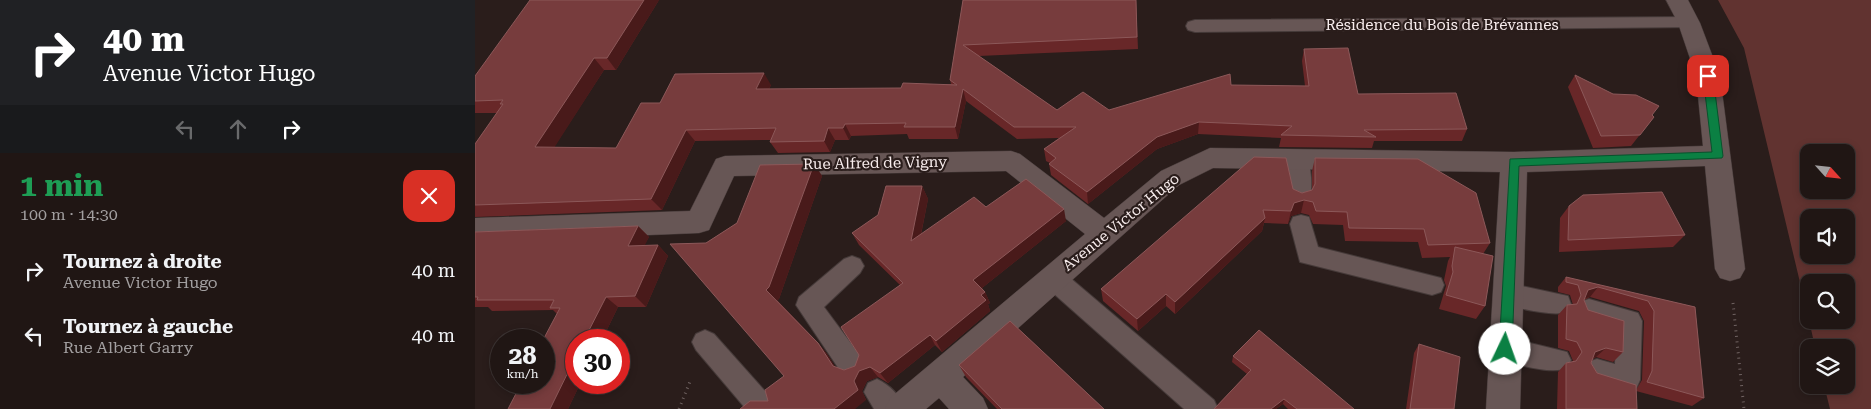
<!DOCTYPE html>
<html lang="fr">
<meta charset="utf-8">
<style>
body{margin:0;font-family:"Roboto Serif",serif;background:#281f1d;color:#f1f3f6;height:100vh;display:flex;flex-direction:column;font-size:19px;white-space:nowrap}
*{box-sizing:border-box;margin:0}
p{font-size:16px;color:#a29fa0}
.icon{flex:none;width:28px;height:28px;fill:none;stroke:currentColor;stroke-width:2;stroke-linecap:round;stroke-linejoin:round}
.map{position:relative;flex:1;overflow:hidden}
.drawer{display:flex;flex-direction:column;background:#201614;width:475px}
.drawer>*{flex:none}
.guide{background:#202124;color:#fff;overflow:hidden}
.needle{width:32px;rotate:117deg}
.buttons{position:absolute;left:1325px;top:144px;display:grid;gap:10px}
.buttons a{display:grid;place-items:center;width:55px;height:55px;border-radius:10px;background:#201614;box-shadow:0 2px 8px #0003,0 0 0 1px #3d3534;font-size:25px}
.speed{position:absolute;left:15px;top:329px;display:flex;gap:10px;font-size:25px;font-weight:700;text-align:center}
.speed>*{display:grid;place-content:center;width:65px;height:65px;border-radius:50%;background:#201614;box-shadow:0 2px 8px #0003,0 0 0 1px #3d3534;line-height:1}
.speed small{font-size:12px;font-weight:400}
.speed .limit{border:8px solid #d22;background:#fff;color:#111}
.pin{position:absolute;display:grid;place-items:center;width:42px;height:42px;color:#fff;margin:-21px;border-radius:10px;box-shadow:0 2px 8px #0006}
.me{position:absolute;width:55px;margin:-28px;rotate:3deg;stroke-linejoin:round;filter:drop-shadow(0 0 4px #0008)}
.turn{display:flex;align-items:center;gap:18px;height:105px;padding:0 20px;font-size:22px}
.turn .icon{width:65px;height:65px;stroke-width:2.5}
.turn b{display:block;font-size:35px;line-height:42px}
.lanes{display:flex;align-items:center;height:48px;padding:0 20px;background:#0003;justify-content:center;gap:25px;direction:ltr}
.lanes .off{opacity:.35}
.round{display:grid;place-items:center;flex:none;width:52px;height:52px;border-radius:15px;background:#281f1d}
.summary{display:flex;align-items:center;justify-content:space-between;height:85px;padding:0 20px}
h1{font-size:30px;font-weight:700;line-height:38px;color:#1e9e55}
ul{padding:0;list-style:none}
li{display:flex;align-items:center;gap:15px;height:65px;padding:0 20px}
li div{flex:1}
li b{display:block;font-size:19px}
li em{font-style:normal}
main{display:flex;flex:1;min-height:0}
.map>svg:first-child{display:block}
.green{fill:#613330;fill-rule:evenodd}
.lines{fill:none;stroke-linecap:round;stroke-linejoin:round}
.service-casing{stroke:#453a39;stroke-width:2}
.minor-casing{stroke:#453a39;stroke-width:1}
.path{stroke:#706362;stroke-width:3;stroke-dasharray:1 4.5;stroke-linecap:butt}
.service{fill:#675655;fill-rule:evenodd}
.minor{fill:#675655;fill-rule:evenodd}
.wall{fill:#682728;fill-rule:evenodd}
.shaded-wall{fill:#491a1a}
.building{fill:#773c3d;stroke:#8c5859}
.route{fill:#0b8043;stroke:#07532c}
.labels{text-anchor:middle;stroke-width:4.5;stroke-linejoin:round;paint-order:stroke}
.street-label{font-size:15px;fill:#f8eded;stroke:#2a1d1b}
</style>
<main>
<section class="drawer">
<div class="guide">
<div class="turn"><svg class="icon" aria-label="right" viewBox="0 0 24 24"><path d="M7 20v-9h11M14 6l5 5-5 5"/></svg><div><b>40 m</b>Avenue Victor Hugo</div></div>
<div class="lanes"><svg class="icon off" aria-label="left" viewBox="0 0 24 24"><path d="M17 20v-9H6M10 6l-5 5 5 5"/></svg><svg class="icon off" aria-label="ahead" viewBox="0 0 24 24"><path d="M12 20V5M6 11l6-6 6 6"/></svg><svg class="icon" aria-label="right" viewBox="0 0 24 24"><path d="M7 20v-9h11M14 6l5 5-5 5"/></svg></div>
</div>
<div class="summary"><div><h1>1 min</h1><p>100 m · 14:30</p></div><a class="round" style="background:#d93025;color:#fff"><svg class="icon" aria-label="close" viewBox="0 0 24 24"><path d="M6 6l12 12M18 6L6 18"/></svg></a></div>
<ul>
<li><svg class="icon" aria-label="right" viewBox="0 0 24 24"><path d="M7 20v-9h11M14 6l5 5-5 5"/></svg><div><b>Tournez à droite</b><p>Avenue Victor Hugo</p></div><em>40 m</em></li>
<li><svg class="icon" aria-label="left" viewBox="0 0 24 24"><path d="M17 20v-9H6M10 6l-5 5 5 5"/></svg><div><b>Tournez à gauche</b><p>Rue Albert Garry</p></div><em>40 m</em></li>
</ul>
</section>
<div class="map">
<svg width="1396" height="409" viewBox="0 0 1396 409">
<rect width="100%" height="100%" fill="#2a1d1b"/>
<path class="green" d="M1243 0H1396V409H1355L1349 385H1371V348L1340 347 1334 320H1371V282H1334V320L1269 48ZM1334 152H1371V190H1334ZM1334 218H1371V255H1334Z"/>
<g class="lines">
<defs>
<g id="service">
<path d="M1214 17 1221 19 1223 23 1221 27 720 32 713 30 711 26 713 22 720 20Z"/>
<path d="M822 151 830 153C836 164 839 190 833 201L825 204 817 201C811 190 808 164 814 153Z"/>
<path d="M826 215 834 217 843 247 966 278 969 285 966 292 957 295 825 262 815 224 818 217Z"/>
<path d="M377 256 385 259 389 266 385 273 349 307 386 357 390 366 386 375 377 378 368 375 321 305 324 297 369 259Z"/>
<path d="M578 268 587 271 739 400 743 409H709L569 285 566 278 569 271Z"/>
<path d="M1033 283 1093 296 1096 304 1093 312C1077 317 1041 308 1024 302L1021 294 1024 286Z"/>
<path d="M1114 299 1163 313 1167 321 1165 380 1161 389 1152 392 1113 380 1109 371 1113 362 1122 359 1140 364 1141 329 1105 318 1102 310 1105 302Z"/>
<path d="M230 330 239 334 298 400 302 409H271L221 350 217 342 221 334Z"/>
<path d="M1030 337 1092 352 1096 360 1092 368C1076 375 1038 364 1021 357L1017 349 1021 341Z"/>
<path d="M402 379C415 385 425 396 431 409H399L389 392 393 383Z"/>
</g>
<path id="minor" d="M1191 0H1213L1225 23 1245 76 1270 269 1265 278 1255 281 1245 278 1240 269 1230 166 1052 172 1045 409H1011L1025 172 738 168 704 185 488 377 508 398 513 409H474L464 398 451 409H410L415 398 610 234 531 171 259 176 234 230 224 233 0 242V218L215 211 241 159 250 156 536 151 545 154 629 218 686 171 735 148 1039 152 1228 146 1221 76 1203 23Z"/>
</defs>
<use href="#service" class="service-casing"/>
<use href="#minor" class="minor-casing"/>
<g class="path">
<path d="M1258 303 1269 409"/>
<path d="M204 409 216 379"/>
</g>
<use href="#service" class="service"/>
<use href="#minor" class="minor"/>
</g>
<g class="wall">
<path d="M184 0 141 70H129L79 147 141 148 185 103 296 85 294 89 426 88 476 84 475 80 488 0H661L663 49 504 56 582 110H634L756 85 830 86 827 61 829 49 883 94 992 129 987 141H899L897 148 804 147 806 138 723 134 682 149 613 204 576 175 574 164 575 163 571 161 569 149 584 138 542 139 491 101 483 139H434L432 134 376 136 374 140H360L355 152 303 153 295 142 296 140 220 141 187 210 0 217V144L22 113H0V76Z"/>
<path d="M1100 75 1177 116 1179 117 1156 146 1118 148 1093 87Z"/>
<path d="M840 158 1015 243 1008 254 1010 306 1001 319 964 309 971 286 969 280 973 261 975 257 947 258 943 242 870 241 868 225 838 224 834 215 826 213 816 216 813 224 789 223 787 231 700 314 691 306 663 331 628 301 626 289 818 189 827 193 837 190V171Z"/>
<path d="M339 164 347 176 304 299 302 300 343 343 352 354 360 367 369 370 380 366 425 285 384 245 377 233 447 186 453 199 446 235 511 207 591 221 507 288 510 292 515 303 513 304 515 311 467 352 460 345 413 383 403 377 392 381 387 391 391 400 293 401 309 376 231 243 262 223Z"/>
<path d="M1094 206 1210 235 1198 247 1084 252 1085 218Z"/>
<path d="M163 226 174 237 169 245H183L193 256 171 307H143L127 340H101V382H106L93 409 82 314 78 310 17 311 13 307H0V232Z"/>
<path d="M1091 277 1220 307 1229 398 1217 406 1161 391 1162 409H1082L1083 372 1091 363 1097 362 1098 361 1094 351 1083 348V315L1092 305H1098L1095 295 1083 292V287ZM1115 297 1164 311 1169 321 1167 380 1161 390 1122 373 1116 363 1118 359 1121 357 1138 362 1148 352 1113 310 1109 300Z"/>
<path d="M944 344 979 409H931L939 353Z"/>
<path d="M758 356 879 409H813L808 404 801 409H739L772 374 757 362Z"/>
<path d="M484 365 629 409H522L491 377Z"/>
</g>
<g class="shaded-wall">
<path d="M169 0H184L141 70 132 58Z"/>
<path d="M119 58 129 70 72 159 60 147Z"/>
<path d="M289 73 296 85 288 101 281 89Z"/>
<path d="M488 89 491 101 483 139 480 127Z"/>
<path d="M724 122 723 134 682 149 613 204 612 192 682 137Z"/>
<path d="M370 124 376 136 374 140 368 128Z"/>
<path d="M353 128 360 140 355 152 349 141Z"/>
<path d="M211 130 220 141 187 210 176 199Z"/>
<path d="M339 164 347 176 304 299 301 301 291 290Z"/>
<path d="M447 186 453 199 442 253 436 241Z"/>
<path d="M829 200 826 213 816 216 813 224 816 211 819 203Z"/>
<path d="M589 209 591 221 502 292 498 280Z"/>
<path d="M790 218 787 231 700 314V302Z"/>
<path d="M163 226 174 237 164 257 153 246Z"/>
<path d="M183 245 193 256 171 307 160 296Z"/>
<path d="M1123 287 1115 297 1104 300 1113 290Z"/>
<path d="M510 292 515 303 513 304 515 311 467 352 461 341 506 295Z"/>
<path d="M691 294V306L663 331 662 319Z"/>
<path d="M131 297 143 307 127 340H109Z"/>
<path d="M455 335 460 345 413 383 405 373Z"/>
<path d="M343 343 352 354 366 376 358 366Z"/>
<path d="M1131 348 1121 357 1111 361 1120 352Z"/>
<path d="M101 356V382H106L93 409H75Z"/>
<path d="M395 367 403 377 392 381 387 391 391 400 380 409H359L379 381 384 371Z"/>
<path d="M809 399 808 404 801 409H796Z"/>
</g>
<g class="building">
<path d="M55 0H169L132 58H119L60 147 141 148 166 103H185L200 74 289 73 281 89 426 88 428 83 482 85 475 80 488 0H661L662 37 488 45 582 110 608 92 634 110 755 74 756 85 834 86 829 49 873 48 883 94 981 93 992 129 889 130 901 137 806 135 817 126 724 122 682 137 612 192 574 164 581 158 569 149 601 127H539L488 89 480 127H429L431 123 370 124 368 128H353L349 141 295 142 301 128 211 130 176 199 0 205V144L28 104H25L28 100 0 101V76Z"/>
<path d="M1100 75 1138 94 1161 95 1184 106 1177 115 1179 117 1165 135 1126 136Z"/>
<path d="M779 157 811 158 818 189 827 193 837 190 840 184V158L943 159 1001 193 1015 243 953 245 949 229 874 228 872 212 841 211 838 202 829 200 819 203 816 211 788 210 790 218 700 302 691 294 662 319 626 289Z"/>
<path d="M339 164 294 287 291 290 343 343 358 366 369 370 380 366 384 355 366 327 428 283 377 233 403 215 411 186H447L436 241 499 197 511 207 551 179 589 209 498 280 510 292 506 295 511 300 461 341 455 335 405 373 395 367 384 371 379 381 383 390 359 409H265L275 401H293L290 390 309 376 195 244 231 243 262 223 285 165Z"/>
<path d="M1187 192 1210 235 1093 240 1094 206 1108 195Z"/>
<path d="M163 226 153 246 183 245 160 296 131 297 109 340H101V356L75 409H33L47 382H69L68 340 85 308H75L79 300H2L3 297H0V232Z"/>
<path d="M980 247 1018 256 1010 306 971 295 978 272 977 266Z"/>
<path d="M1091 277 1220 307 1229 398 1172 382 1177 371 1179 311 1173 301 1123 287 1113 290 1109 300 1113 310 1149 321 1148 352 1131 348 1120 352 1116 363 1122 373 1161 385 1162 409H1091V363L1101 361 1107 352 1102 342 1091 339 1092 305 1102 304 1106 295 1103 285 1091 282Z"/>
<path d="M535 321 629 409H527L484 365Z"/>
<path d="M784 330 879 409H822L809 399 796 409H739L776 370 758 356Z"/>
<path d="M944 344 985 357 979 409H935Z"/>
</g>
<path class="route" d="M1233 72 1238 76 1248 156 1247 158 1044 166 1037 349 1035 353H1026L1024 349 1035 159 1237 152 1228 76Z"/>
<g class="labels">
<g class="street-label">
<text x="967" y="30">Résidence du Bois de Brévannes</text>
<text transform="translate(400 163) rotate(-1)" y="5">Rue Alfred de Vigny</text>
<text transform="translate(646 222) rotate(-39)" y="5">Avenue Victor Hugo</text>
</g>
</g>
</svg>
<div class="buttons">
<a><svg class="needle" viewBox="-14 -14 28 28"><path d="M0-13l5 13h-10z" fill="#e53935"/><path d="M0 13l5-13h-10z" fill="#a29fa0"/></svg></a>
<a><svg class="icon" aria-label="sound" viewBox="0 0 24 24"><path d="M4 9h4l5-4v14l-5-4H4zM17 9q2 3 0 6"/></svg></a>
<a><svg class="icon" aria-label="search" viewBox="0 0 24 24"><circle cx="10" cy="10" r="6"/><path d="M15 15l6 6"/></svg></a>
<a><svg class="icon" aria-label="layers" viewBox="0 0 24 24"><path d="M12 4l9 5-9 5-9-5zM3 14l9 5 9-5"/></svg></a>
</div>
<div class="speed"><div>28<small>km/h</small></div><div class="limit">30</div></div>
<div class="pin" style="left:1233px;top:76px;background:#d93025"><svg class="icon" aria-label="arrive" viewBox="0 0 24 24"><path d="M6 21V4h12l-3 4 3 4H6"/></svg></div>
<svg class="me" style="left:1030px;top:349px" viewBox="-20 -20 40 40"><circle r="19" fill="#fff"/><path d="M0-13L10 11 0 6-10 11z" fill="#0b8043"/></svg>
</div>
</main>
